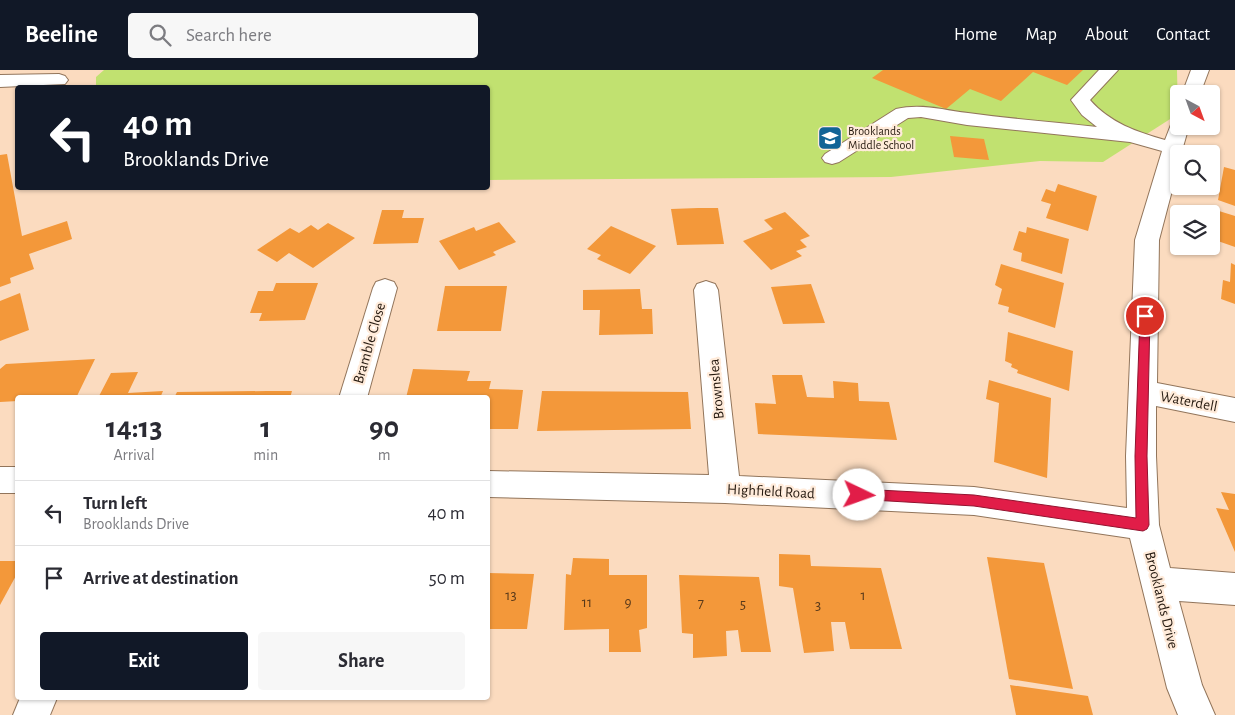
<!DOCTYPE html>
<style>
body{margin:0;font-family:"Alegreya Sans",sans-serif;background:#f7f7f7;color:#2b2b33;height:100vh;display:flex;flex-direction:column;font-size:19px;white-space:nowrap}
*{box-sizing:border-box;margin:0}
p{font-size:16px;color:#7c7c81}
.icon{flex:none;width:28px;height:28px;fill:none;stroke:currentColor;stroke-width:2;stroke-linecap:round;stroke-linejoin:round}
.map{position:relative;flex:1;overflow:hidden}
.details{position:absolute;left:15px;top:325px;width:475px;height:305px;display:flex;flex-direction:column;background:#fff;border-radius:5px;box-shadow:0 1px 4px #0004}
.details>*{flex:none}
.hud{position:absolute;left:15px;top:15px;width:475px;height:105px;border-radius:5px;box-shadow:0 1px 4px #0004;background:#111827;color:#fff;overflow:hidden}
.needle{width:32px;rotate:139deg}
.controls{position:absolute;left:1170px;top:15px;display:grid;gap:10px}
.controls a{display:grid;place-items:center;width:50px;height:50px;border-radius:5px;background:#fff;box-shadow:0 1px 4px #0004;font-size:25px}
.pin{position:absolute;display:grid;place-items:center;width:42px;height:42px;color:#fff;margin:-21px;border:2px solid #fff;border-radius:50%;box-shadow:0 1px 5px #0007}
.me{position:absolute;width:55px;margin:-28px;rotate:93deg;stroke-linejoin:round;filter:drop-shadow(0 0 4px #0008)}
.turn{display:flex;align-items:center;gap:18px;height:105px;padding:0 25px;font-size:22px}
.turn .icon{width:65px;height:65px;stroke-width:2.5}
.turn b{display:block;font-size:35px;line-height:42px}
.eta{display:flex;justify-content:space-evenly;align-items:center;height:85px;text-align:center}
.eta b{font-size:30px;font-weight:700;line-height:35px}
.action{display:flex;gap:10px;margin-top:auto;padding:10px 25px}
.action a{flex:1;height:58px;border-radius:5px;background:#111827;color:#fff;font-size:20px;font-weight:700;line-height:58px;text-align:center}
.action a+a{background:#f7f7f7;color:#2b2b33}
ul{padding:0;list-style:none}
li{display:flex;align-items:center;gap:15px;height:65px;padding:0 25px;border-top:1px solid #e1e1e2}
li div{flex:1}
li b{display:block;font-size:19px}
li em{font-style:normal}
header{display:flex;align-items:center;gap:30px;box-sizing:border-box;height:70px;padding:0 25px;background:#111827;color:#fff}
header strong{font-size:24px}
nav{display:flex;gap:28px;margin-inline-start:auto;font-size:18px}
.search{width:350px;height:45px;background:#f7f7f7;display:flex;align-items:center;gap:12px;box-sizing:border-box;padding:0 18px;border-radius:5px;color:#7c7c81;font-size:19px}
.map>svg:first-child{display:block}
.green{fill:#c1e170}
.building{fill:#f3983a}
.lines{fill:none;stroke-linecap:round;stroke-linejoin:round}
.minor-casing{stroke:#92755b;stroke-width:2}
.minor{fill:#fff;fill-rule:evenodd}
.route{fill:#e11d48;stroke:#92132f}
.labels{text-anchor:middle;stroke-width:4.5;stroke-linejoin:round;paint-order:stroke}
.far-poi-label{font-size:12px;fill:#25190f;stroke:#ffebda;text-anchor:start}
.street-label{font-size:15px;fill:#25190f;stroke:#ffebda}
.near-number-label{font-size:15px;fill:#58391a}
</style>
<header>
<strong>Beeline</strong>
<div class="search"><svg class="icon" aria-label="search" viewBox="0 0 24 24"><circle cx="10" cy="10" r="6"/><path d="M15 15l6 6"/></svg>Search here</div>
<nav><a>Home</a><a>Map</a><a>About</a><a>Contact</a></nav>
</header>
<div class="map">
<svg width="1235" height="645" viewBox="0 0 1235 645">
<rect width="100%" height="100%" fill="#fbdbbf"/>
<path class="green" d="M104 0H1177L1178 44 1103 92 1040 91 891 107 488 110V18H96V7Z"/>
<g class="building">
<path d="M883 0H1083L1067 15 1033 2 1001 31 970 19 946 39 872 8Z"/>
<path d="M950 66 984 69 989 90 954 87Z"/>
<path d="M7 84 22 166 67 151 72 169 29 184 34 199 10 208 11 213 0 217V85Z"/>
<path d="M1224 97 1235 100V136L1218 130Z"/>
<path d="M1058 114 1097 126 1088 161 1046 148 1051 134 1041 131 1046 119 1055 122Z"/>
<path d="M698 138H718L724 174 677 175 671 139Z"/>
<path d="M382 140H404L402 148H424L418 173 373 174Z"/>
<path d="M1219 141 1235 146V177L1215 170Z"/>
<path d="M785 142 810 166 800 170 807 177 796 181 802 186 771 200 743 171 773 159 764 150Z"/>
<path d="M499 152 516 172 493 182 496 185 459 200 439 171 474 157 476 161Z"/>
<path d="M328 153 355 168 313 198 289 183 277 192 257 180 290 158 299 163 311 155 318 160Z"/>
<path d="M611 156 656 176 630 204 597 189 601 185 587 179Z"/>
<path d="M1027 157 1069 169 1062 204 1021 191 1022 183 1013 180 1019 161 1026 163Z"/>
<path d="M1231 193 1235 195V234L1221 229 1223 210 1230 212Z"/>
<path d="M1001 194 1064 213 1055 258 1008 242 1009 237 998 234 1002 219 995 215Z"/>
<path d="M276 213H318L305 250 259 251 262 243H250L258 221H273Z"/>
<path d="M811 214 825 253 783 254 771 217Z"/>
<path d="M445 216H507L501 261H437Z"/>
<path d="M640 219 642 239H652L653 264 599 265 600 240H583V220Z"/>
<path d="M20 223 29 260 0 271V231Z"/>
<path d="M1008 262 1073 281 1069 321 1017 303 1018 300 1011 297 1012 294 1005 291Z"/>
<path d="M95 289 77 326 18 328V331L0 332V299L6 294Z"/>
<path d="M413 299 470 301 467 311H491L489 319 523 320 518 359H488V328H406Z"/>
<path d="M138 302 128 323 163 321 160 328H98L111 303Z"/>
<path d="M772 305H802L807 327 834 328 833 311 858 313 859 331 889 332 897 370 758 364 755 333 776 334Z"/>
<path d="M989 310 1051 328 1047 408 994 392 999 333 986 329Z"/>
<path d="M267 321H292L290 328H174L177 322Z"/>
<path d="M542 321 688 322 691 359 537 361Z"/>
<path d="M1221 422 1235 424V482L1216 438 1229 440Z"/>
<path d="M779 484 810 485 811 496 881 498 902 579H850L845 552H831L834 581 804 583 793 518 779 516Z"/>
<path d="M987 487 1044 493 1073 619 1009 609Z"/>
<path d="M573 488 609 489V505H647V558L639 560 641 582H609V559L564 560 566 504 571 505Z"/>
<path d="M0 491H18V502L0 535Z"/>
<path d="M488 503 534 504 527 559H488Z"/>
<path d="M679 505 759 507 771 582H741L738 560 726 561 727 586 693 588V564L682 563Z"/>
<path d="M1010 615 1088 626 1093 645H1016Z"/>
</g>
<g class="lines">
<defs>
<g id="minor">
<path d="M1099 0H1118L1090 30C1110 53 1137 62 1165 70L1172 52 1179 50V56H1189L1181 84H1179V94L1159 170 1157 313 1235 328V352L1156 336V386L1159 455 1170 498 1235 503V535L1179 531 1202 615 1215 645H1178L1167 618 1130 468 974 445 725 433 488 427V401L709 405 694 220 697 214 706 211 715 214 718 220 739 406 974 417 1127 438 1126 386 1135 170 1162 81 1130 72 967 55 921 47 908 48 839 92 832 94 825 92 822 88 825 84 896 39C921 33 943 40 968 43 1011 49 1054 52 1097 57L1082 45 1071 30Z"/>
<path d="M1191 0H1209L1200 24H1182Z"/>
<path d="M59 4 65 6 68 10 65 14 0 17V5Z"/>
<path d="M385 209 394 212 397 218 367 328H339L373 218 376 212Z"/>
<rect x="0" y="397" width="18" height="26"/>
<path d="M20 628H57L50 645H13Z"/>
</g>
</defs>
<use href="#minor" class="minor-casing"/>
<use href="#minor" class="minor"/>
</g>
<path class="route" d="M1145 242 1150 246 1147 386 1149 455 1147 459 1143 461 974 436 855 429 853 425 855 421 859 419 974 425 1136 448 1135 386 1140 246Z"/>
<defs>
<symbol id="school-square" viewBox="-11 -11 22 22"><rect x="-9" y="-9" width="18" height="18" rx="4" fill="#126496" stroke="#ffebda"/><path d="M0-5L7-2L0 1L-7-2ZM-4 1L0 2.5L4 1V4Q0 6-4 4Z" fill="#fff"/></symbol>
</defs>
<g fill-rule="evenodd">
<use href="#school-square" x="816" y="54" width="28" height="28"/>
</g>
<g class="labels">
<g class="far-poi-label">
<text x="848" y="65">Brooklands<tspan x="848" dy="14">Middle School</tspan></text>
</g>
<g class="street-label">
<text transform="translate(369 273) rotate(-74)" y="5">Bramble Close</text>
<text transform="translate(716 319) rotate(-95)" y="5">Brownslea</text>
<text transform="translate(1189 331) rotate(11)" y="5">Waterdell</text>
<text transform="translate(771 421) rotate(3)" y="5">Highfield Road</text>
<text transform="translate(1162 530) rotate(76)" y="5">Brooklands Drive</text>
</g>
<g class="near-number-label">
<text x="511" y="530">13</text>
<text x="863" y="530">1</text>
<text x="587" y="537">11</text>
<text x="628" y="537">9</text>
<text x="701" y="538">7</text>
<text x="743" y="539">5</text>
<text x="818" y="540">3</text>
</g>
</g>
</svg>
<div class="controls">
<a><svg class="needle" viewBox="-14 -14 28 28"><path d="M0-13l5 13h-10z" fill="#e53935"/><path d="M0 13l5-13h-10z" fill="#7c7c81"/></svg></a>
<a><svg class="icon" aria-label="search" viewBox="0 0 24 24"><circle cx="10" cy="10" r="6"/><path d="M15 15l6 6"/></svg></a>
<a><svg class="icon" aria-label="layers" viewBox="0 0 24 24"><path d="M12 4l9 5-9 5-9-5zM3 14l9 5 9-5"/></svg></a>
</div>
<div class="pin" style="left:1145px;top:246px;background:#d93025"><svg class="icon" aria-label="arrive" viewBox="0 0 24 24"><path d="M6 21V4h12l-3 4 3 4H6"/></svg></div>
<svg class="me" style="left:859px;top:425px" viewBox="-20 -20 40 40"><circle r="19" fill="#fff"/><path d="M0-13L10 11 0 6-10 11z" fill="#e11d48"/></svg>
<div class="hud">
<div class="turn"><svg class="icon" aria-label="left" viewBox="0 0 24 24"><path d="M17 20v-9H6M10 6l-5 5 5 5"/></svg><div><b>40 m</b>Brooklands Drive</div></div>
</div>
<section class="details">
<div class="eta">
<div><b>14:13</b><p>Arrival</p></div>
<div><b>1</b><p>min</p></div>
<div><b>90</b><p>m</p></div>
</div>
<ul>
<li><svg class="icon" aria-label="left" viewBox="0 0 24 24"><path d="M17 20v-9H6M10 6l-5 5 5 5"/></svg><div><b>Turn left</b><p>Brooklands Drive</p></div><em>40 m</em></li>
<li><svg class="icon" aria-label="arrive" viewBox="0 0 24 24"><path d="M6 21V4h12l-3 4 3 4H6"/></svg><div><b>Arrive at destination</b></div><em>50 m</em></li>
</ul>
<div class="action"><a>Exit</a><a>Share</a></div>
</section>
</div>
